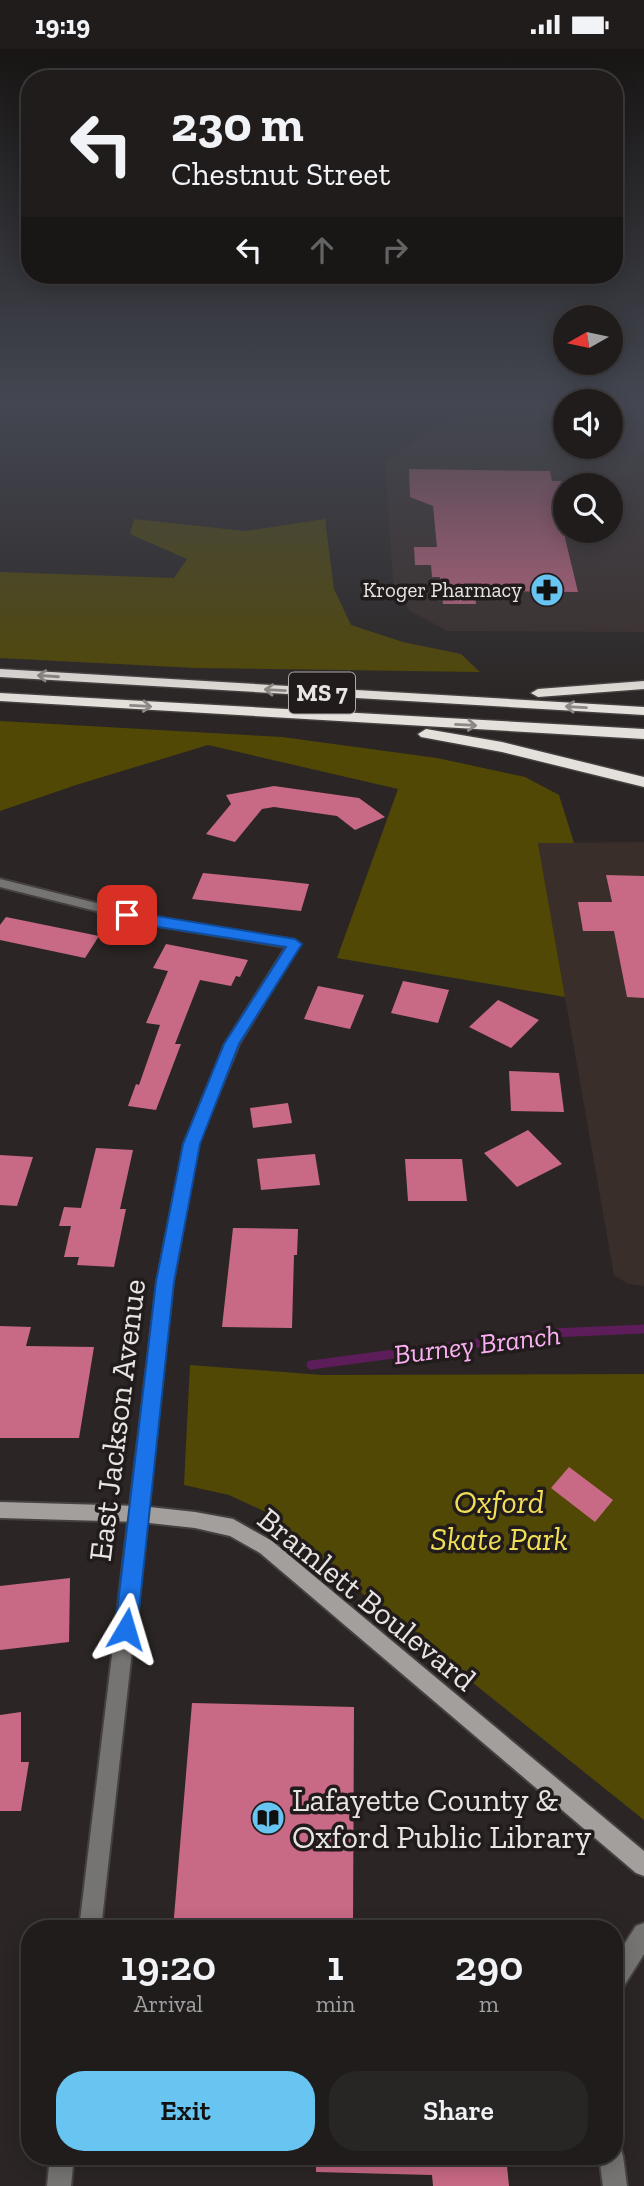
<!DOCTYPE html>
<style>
body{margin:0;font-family:"Zilla Slab",serif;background:#282525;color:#f1f3f6;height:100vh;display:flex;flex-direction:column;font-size:26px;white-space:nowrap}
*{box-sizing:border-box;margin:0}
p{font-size:23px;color:#a2a1a3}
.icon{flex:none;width:38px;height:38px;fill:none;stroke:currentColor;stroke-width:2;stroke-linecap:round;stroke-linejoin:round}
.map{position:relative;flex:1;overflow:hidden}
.details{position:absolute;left:21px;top:1871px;width:602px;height:245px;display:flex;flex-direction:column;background:#201c1c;border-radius:28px;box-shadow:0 4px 18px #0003,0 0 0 2px #3d3a3b}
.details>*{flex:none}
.banner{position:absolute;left:21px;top:21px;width:602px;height:214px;border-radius:28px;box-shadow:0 4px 18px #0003,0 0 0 2px #3d3a3b;background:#201c1c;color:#f1f3f6;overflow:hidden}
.needle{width:46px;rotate:261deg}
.fabs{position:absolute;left:553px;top:256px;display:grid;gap:14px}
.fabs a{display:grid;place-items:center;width:70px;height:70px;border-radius:50%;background:#201c1c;box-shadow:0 4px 18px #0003,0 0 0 2px #3d3a3b;font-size:35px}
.pin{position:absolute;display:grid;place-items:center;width:60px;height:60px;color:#fff;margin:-30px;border-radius:14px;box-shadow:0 4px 10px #0006}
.me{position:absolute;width:77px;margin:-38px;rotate:7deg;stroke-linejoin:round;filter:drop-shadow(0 0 5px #0008)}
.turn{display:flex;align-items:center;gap:24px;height:147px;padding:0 35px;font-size:32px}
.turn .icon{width:91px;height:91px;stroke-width:2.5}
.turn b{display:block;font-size:49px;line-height:60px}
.lanes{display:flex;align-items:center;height:66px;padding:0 35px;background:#0003;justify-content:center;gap:35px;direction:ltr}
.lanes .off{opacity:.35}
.eta{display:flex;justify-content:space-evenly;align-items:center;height:119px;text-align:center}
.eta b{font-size:42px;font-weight:600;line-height:49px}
.button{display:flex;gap:14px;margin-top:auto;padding:14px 35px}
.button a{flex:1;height:80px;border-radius:28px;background:#68c4f0;color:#111;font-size:28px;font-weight:600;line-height:80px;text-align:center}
.button a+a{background:#282525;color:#f1f3f6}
.status{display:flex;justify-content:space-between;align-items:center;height:49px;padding:0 35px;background:#201c1c;direction:ltr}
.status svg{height:19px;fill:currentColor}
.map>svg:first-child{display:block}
.built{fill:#3a2e2b;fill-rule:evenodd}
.green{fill:#514805}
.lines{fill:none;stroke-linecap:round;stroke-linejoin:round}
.stream{stroke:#5d1c5a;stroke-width:9}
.building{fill:#c86985}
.street-casing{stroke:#454140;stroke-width:4}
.secondary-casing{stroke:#454140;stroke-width:4}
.highway-casing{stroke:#454140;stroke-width:3}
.street{fill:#767472;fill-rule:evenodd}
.secondary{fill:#a29f9c;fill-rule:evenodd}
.highway{fill:#e4e0db;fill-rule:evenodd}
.oneway{stroke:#8c8885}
.route{fill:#1a73e8;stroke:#114b97;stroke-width:2}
.labels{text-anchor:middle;stroke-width:7;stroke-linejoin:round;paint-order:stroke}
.far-poi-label{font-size:21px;fill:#e7e4e3;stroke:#211c1b;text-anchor:end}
.shield{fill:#211c1b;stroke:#aca8a7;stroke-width:2}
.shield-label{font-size:24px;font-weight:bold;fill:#e7e4e3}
.water-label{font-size:28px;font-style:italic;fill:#fbb0f4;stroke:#211c1b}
.near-street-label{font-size:32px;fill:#e7e4e3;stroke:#211c1b}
.near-park-label{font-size:32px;font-style:italic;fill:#f1de57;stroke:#211c1b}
.near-poi-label{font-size:32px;fill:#e7e4e3;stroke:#211c1b;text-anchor:start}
</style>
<div class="status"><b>19:19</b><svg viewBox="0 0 49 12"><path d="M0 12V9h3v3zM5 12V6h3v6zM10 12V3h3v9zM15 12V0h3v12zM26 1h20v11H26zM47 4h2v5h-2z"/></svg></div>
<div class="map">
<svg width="644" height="2137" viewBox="0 0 644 2137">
<rect width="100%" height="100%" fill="#2b2625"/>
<g class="built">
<path d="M565 365V397H611V365H644V583L448 582 410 562 393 533 385 412 422 387 465 368ZM565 436H611V481H565Z"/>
<path d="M644 793V1237L628 1235 614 1226 538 794Z"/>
</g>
<g class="green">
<path d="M134 470 245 482 325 470 334 540 351 576 403 593 461 605 480 623 196 619 0 609V523L174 529 187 510 130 485Z"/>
<path d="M0 672 282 688 437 709 525 728 559 746 574 794H538L565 948 337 909 398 740 208 696 76 736 0 762Z"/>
<path d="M190 1316 322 1326 644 1325V1771L377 1557 268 1464 229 1446 184 1436Z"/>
</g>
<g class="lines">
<path class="stream" d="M311 1316 551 1284 644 1280"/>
</g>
<g class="building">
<path d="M409 420 550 422 552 432H562L565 447V489L578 543 475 542 476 555H443L440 528H432L431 516H415L414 498H437L433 457 410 448Z"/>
<path d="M274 737 359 749 385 768 355 781 337 767 274 758 262 760 235 793 206 785 231 755 226 746Z"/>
<path d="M203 824 265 830 309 835 301 862 192 850Z"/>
<path d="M606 826 644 827V949L627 948 614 882H583L578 853H612Z"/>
<path d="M6 868 99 887 85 909 0 891V876Z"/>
<path d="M166 895 248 911 240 928 236 927 231 937 200 931 175 995H181L156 1061 128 1057 136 1035 139 1036 160 976 146 974 168 922 153 919Z"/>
<path d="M403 932 449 941 438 974 391 964Z"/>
<path d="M318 937 364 946 350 980 304 970Z"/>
<path d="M498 951 539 971 511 999 469 978Z"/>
<path d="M509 1022 559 1024 564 1063 511 1062Z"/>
<path d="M288 1054 292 1074 253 1079 250 1059Z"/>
<path d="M528 1081 562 1115 517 1138 484 1104Z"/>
<path d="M96 1099 133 1101 120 1160H126L114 1218 77 1216 79 1208H64L71 1177H59L64 1158 81 1159Z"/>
<path d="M315 1105 320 1136 261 1141 257 1110Z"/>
<path d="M0 1106 33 1108 17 1157 0 1156Z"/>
<path d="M405 1110H462L467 1152H408Z"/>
<path d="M233 1179 298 1180 297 1206H294L292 1279 222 1278Z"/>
<path d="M0 1277 31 1278 26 1297 94 1298 79 1389H0Z"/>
<path d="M569 1418 613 1451 595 1473 551 1439Z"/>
<path d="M70 1529 69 1593 0 1601V1537Z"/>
<path d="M192 1654 354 1658 353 1880H173Z"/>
<path d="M21 1663V1713H29L21 1762H0V1666Z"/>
<path d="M316 2107H506L509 2137H433L432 2126 316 2123Z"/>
</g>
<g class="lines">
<defs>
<g id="street">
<path d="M0 830 152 868 294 891 300 895 239 995 198 1095 173 1233 101 1880H79L157 1233 184 1095 225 995 286 898 152 876 0 838Z"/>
<path d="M644 1874V1905L622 1940 614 1943V1911L636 1877Z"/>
<path d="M614 2096 620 2098 623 2107 627 2137H603L599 2107H614Z"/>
<path d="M50 2107H74L71 2137H47Z"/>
</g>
<path id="secondary" d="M0 1453 140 1457 195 1463 233 1470 272 1492 644 1802V1827L636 1824 260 1504 230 1487 195 1479 140 1473 0 1469Z"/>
<g id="highway">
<path d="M0 620 644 658V666L0 628Z"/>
<path d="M644 632V640L538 648 531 644 538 640Z"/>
<path d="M0 644 644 680V690L0 652Z"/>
<path d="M426 680 502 693 644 728V738L502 703 421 688 418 685Z"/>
</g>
</defs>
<use href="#street" class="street-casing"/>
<use href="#secondary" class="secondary-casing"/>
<use href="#highway" class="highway-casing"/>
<use href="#street" class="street"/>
<use href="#secondary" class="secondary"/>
<use href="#highway" class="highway"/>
</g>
<defs><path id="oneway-shaft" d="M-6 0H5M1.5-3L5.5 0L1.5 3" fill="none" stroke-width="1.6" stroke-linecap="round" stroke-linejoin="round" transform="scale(1.75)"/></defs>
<g class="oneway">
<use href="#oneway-shaft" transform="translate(48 627) rotate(-176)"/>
<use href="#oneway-shaft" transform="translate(275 641) rotate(-177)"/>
<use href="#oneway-shaft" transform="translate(141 657) rotate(3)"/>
<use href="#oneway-shaft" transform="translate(576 658) rotate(-177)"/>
<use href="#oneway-shaft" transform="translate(466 676) rotate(3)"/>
</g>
<linearGradient id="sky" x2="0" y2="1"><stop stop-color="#181514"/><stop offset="0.54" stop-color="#444751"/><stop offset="1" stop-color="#444751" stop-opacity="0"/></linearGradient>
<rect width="644" height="656" fill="url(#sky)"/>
<path class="route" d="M127 862 295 890 302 895 239 995 200 1095 174 1233 137 1580 134 1588 126 1591 118 1588 115 1580 156 1233 183 1095 224 995 286 898 152 877 122 869 120 866Z"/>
<defs>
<symbol id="pharmacy-disc" viewBox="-11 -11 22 22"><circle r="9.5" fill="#68c4f0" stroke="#211c1b"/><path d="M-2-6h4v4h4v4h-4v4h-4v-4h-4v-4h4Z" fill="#111"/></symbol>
<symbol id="library-disc" viewBox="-11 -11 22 22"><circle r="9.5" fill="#68c4f0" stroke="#211c1b"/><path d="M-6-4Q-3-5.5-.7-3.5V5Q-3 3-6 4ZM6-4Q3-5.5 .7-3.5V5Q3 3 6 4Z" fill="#111"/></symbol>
</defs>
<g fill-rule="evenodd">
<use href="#pharmacy-disc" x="528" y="522" width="38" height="38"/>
<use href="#library-disc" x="249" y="1750" width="38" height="38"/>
</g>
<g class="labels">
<g class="far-poi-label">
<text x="522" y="548">Kroger Pharmacy</text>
</g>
<rect class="shield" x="289" y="623.5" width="66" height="41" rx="5"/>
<g class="shield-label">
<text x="322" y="652">MS 7</text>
</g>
<g class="water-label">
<text transform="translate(477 1295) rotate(-7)" y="10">Burney Branch</text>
</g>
<g class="near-street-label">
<text transform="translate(117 1371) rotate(-83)" y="11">East Jackson Avenue</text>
<text transform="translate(367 1550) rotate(39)" y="11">Bramlett Boulevard</text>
</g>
<g class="near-park-label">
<text x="499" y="1464">Oxford<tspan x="499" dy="37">Skate Park</tspan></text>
</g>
<g class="near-poi-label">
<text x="292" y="1762">Lafayette County &amp;<tspan x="292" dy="37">Oxford Public Library</tspan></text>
</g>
</g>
</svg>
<div class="fabs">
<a><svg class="needle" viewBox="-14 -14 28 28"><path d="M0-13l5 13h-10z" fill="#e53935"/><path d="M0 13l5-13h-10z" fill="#a2a1a3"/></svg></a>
<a><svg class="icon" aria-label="sound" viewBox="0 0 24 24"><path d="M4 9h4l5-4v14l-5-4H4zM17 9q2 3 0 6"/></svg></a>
<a><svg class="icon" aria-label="search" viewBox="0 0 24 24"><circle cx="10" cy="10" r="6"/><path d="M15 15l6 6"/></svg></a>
</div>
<div class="pin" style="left:127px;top:866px;background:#d93025"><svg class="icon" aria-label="arrive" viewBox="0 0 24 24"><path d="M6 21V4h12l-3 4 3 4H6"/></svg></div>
<svg class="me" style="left:126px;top:1580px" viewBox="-20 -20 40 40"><path d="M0-17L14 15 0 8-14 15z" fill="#1a73e8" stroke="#fff" stroke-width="4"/></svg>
<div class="banner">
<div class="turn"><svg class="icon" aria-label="left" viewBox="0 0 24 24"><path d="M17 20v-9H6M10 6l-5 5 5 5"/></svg><div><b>230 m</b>Chestnut Street</div></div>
<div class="lanes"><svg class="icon" aria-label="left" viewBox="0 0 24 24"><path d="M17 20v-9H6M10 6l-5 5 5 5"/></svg><svg class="icon off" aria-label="ahead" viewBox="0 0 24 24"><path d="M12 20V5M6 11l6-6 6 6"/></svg><svg class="icon off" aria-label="right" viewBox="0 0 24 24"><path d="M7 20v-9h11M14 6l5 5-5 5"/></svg></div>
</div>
<section class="details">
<div class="eta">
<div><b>19:20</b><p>Arrival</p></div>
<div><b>1</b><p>min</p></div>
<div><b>290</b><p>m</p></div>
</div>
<div class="button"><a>Exit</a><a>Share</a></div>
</section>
</div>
